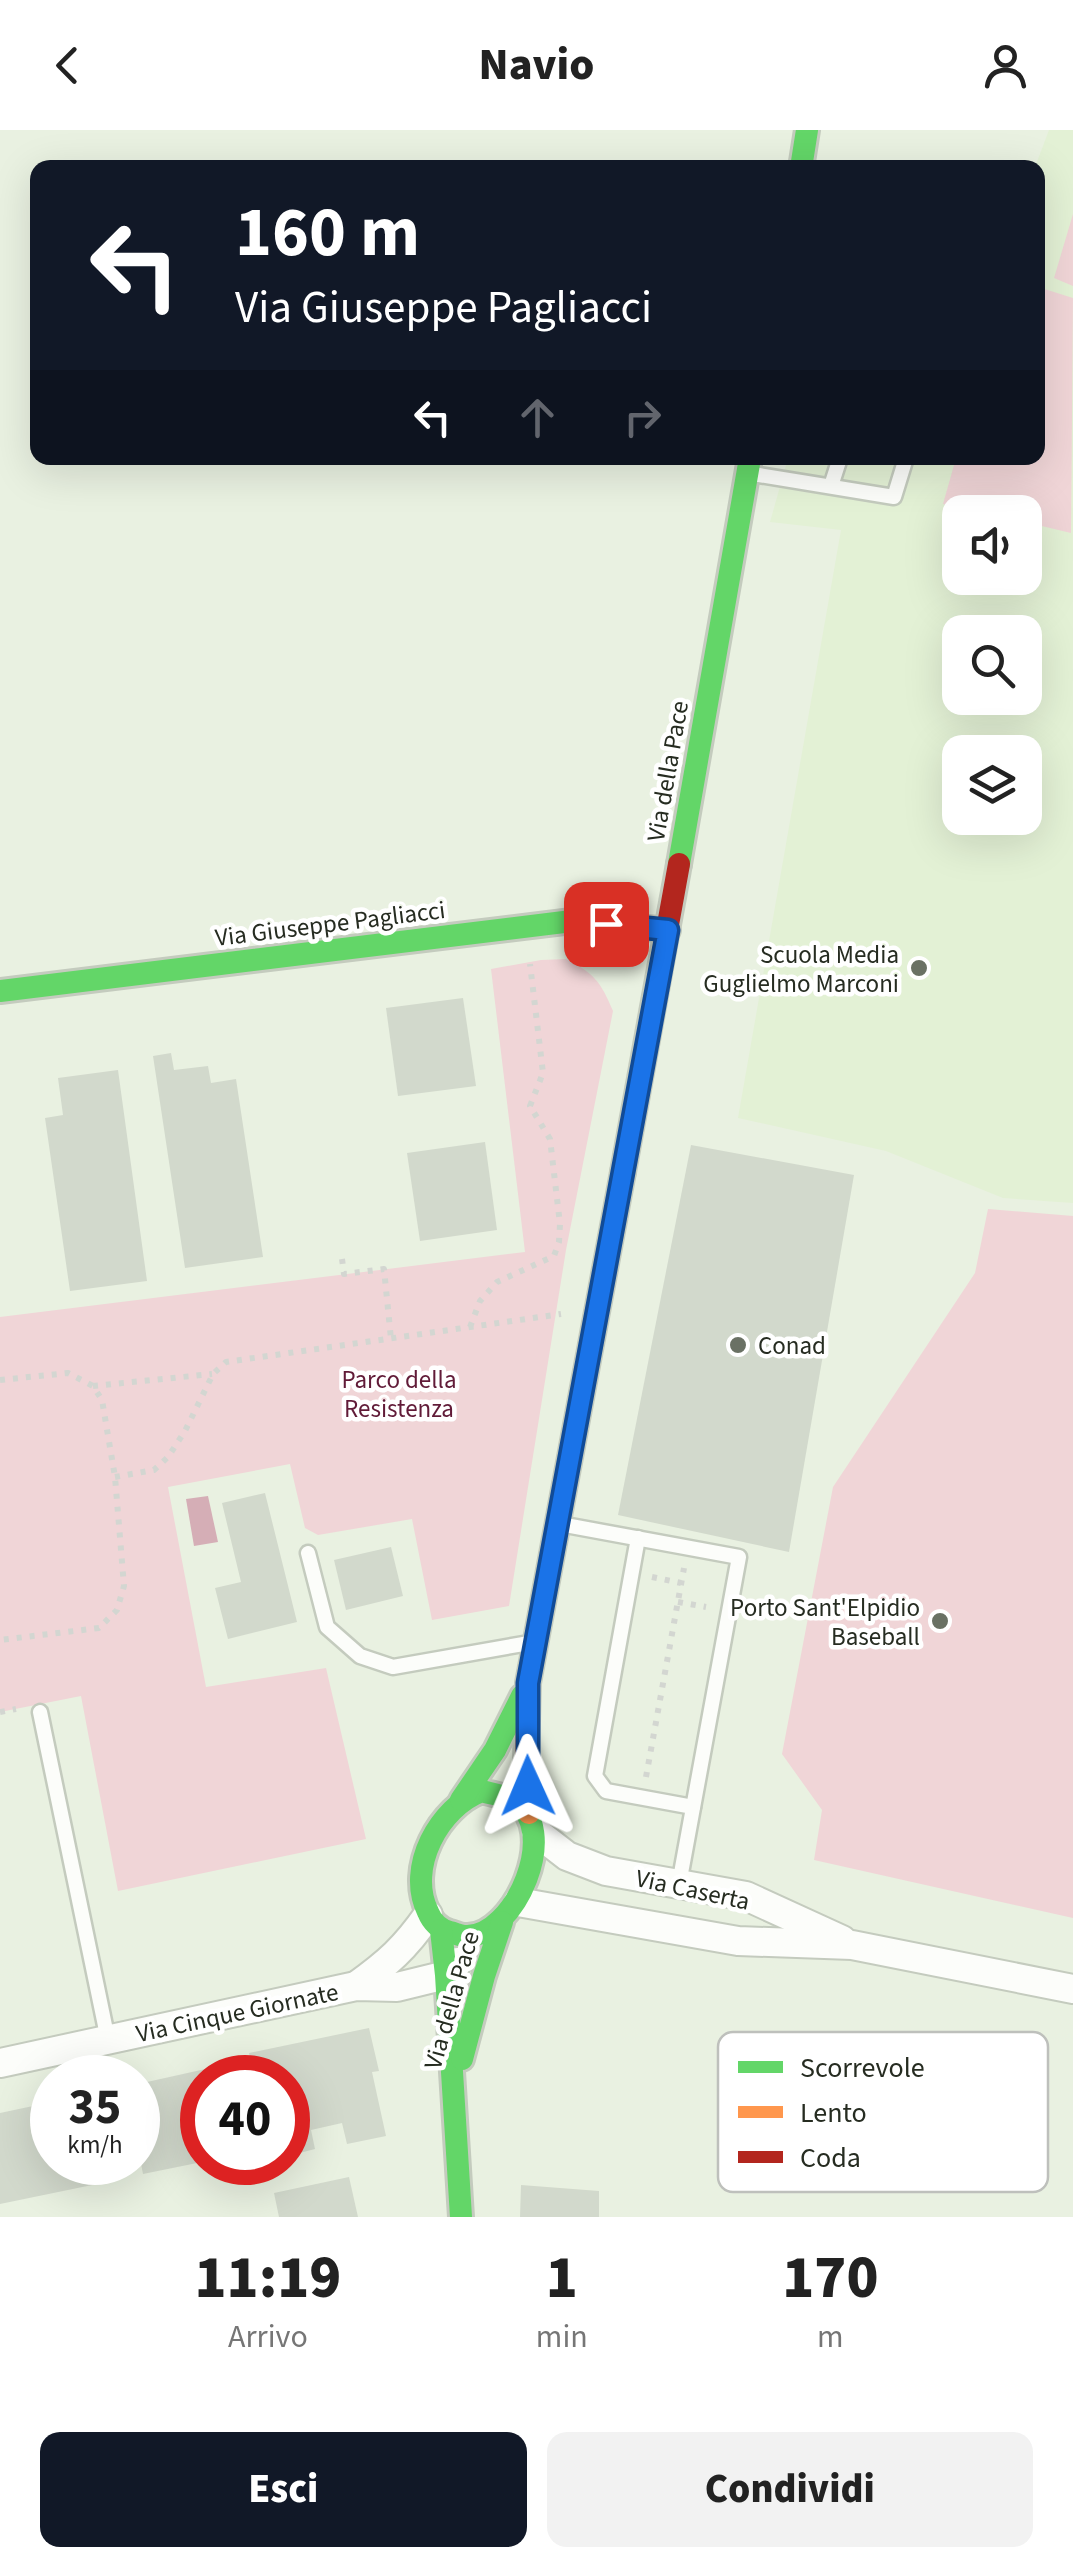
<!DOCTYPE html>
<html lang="it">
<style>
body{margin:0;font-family:"Source Sans 3",sans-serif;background:#f2f2f2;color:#222;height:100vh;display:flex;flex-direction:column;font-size:38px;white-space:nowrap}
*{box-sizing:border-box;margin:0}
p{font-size:32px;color:#767676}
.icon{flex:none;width:55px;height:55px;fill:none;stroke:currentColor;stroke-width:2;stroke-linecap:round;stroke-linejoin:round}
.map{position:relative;height:2087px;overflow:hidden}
.panel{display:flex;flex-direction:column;background:#fff;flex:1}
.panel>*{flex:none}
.guide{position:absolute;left:30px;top:30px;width:1015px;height:305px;border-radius:20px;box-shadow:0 10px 40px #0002;background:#111827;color:#fff;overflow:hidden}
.fabs{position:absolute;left:942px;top:365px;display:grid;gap:20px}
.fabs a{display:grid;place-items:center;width:100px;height:100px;border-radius:20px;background:#fff;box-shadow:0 10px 40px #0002;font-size:50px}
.speed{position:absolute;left:30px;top:1925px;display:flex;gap:20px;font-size:50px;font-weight:700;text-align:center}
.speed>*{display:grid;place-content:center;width:130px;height:130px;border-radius:50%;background:#fff;box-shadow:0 10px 40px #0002;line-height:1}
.speed small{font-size:25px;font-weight:400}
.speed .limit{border:15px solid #d22;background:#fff;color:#111}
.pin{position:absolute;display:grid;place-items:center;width:85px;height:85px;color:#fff;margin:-42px;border-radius:20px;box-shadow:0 5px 15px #0006}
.me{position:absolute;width:110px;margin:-55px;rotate:359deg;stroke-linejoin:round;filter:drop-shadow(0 0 8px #0008)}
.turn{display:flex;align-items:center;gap:35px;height:210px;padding:0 40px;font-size:45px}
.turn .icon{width:130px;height:130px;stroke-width:2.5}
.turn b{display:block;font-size:70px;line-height:85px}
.lanes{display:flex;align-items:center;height:95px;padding:0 40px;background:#0003;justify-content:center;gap:50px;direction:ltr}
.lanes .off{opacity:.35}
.eta{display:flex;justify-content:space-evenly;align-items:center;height:170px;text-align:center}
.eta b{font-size:60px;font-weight:800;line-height:70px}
.primary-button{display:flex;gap:20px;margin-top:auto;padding:20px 40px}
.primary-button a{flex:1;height:115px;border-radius:20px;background:#111827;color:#fff;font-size:40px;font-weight:800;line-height:115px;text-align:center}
.primary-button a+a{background:#f2f2f2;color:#222}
header{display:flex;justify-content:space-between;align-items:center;height:130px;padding:0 40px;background:#fff;font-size:45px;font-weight:800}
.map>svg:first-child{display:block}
.built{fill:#e3f1d5;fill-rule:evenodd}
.green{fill:#f0d5d7}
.water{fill:#d5aeb6}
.building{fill:#d2d9cc}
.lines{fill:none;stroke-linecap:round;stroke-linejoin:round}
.lane-casing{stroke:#c4cbbe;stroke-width:19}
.street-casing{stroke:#c4cbbe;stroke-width:32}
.fast-casing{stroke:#c4cbbe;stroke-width:28}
.slow-casing{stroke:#c4cbbe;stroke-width:28}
.jam-casing{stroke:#c4cbbe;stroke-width:28}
.path{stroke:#d3d6d1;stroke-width:6;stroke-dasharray:5 8;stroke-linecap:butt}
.lane{stroke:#fcfdfa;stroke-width:14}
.street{stroke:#fcfdfa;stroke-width:28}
.fast{stroke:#63d668;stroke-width:22}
.slow{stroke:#ff974d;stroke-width:22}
.jam{stroke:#b3261e;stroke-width:22}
.route-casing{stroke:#114b97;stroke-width:25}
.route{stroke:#1a73e8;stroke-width:18}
.poi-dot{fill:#6a7164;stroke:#fff;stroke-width:4}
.labels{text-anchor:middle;stroke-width:9;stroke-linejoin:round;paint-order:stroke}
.street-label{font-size:25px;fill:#262c21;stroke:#fff}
.poi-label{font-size:25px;fill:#262c21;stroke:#fff;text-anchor:end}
.park-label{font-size:25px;fill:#611b38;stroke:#fff}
.key{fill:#fff;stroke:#bec0bc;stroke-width:2.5}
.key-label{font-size:28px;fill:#262c21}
</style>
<header><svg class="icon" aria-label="back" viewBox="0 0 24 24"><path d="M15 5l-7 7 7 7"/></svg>Navio<svg class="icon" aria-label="person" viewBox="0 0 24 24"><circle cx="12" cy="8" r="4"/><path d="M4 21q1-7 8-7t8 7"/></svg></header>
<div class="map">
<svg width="1073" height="2087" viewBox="0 0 1073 2087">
<rect width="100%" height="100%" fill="#e9f1e1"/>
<path class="built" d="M1049 0H1073V1073L1003 1068 886 1021 738 988 841 400 770 392 788 328H1038V38L1035 37ZM960 382H1025V448H960ZM960 502H1025V568H960ZM960 622H1025V688H960Z"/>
<g class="green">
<path d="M1073 84V156L1054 148Z"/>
<path d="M1038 157 1073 168 1071 403 1025 392V382H981L943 374 956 328H1038Z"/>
<path d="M566 829C594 843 601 852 613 881L566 1120 509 1476 432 1490 412 1389 318 1405 305 1398 290 1334 168 1357 206 1557 326 1538 366 1709 118 1761 81 1566 0 1582V1187L525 1122 491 839 541 830Z"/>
<path d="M988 1079 1073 1086V1788L814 1730 822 1680 782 1624 833 1357 975 1143Z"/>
</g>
<path class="water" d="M208 1366 218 1412 194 1416 186 1369Z"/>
<g class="building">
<path d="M463 868 476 956 398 966 386 878Z"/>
<path d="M171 923 174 940 208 936 211 953 236 949 263 1127 185 1138 153 926Z"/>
<path d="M118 940 147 1151 70 1161 45 988 63 985 58 948Z"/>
<path d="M485 1012 497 1100 420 1111 407 1023Z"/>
<path d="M691 1015 854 1045 789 1422 618 1385Z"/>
<path d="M265 1363 297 1492 228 1509 215 1458 241 1452 222 1373Z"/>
<path d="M391 1417 403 1466 346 1480 334 1430Z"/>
<path d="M369 1898 379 1941 372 1942 386 2006 347 2014 342 1993 311 2000 315 2019 288 2026V1948H254L249 1923Z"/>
<path d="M210 1938 212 1948H202V2032L143 2044 138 2018V1954Z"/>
<path d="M52 1972V2032H92L97 2054 0 2074V1983Z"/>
<path d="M349 2047 358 2087H279L274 2063Z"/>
<path d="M521 2055 599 2061V2087H520Z"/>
</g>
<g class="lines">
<defs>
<g id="lane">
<path d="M753 344 894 367 906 328"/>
<path d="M831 356 840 328"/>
<path d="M560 1394 739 1427 679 1754"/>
<path d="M638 1408 595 1646 606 1661 693 1677"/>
<path d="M308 1423 327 1497 360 1526 393 1537 529 1513"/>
<path d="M40 1582 108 1910"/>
</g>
<g id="street">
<path d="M536 1702 567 1726 606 1741 746 1766 842 1810"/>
<path d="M518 1772 738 1811 852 1815 1073 1859"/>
<path d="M356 1856C388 1833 405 1818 428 1785"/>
<path d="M0 1933 356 1856 397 1857 446 1845 458 1832"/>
</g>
<g id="fast">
<path d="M801 38 807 0"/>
<path d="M679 734 750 328"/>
<path d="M0 861 572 791 668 800"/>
<path d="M482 1661C491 1664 503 1665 512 1670 563 1696 515 1809 465 1806 459 1806 455 1803 450 1802 439 1799 432 1792 428 1782 406 1738 439 1677 482 1661Z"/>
<path d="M461 1670 495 1620 522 1566"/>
<path d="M441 1800 446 1845 461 2087"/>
<path d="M462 1929 484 1846 502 1792"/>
</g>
<path id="slow" d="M529 1683 526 1629 528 1553 623 1042"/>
<path id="jam" d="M623 1042 679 734"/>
</defs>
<use href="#lane" class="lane-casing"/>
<use href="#street" class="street-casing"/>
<use href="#fast" class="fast-casing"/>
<use href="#slow" class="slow-casing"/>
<use href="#jam" class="jam-casing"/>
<g class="path">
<path d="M342 1129 344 1144 384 1139 391 1209"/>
<path d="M470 1197 480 1171 497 1152 554 1126 559 1112 560 1094 550 1009 530 976 543 943 530 834"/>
<path d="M0 1250 68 1243 93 1256 102 1270 115 1347 124 1456 117 1480 99 1498 0 1510"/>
<path d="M93 1256 212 1244"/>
<path d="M115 1347 154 1340 168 1327 185 1301 213 1244 226 1232 561 1184"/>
<path d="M652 1447 681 1453"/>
<path d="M678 1472 706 1477"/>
<path d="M0 1582 16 1579"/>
<path d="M646 1647 684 1438"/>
</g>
<use href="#lane" class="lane"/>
<use href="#street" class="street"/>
<use href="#fast" class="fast"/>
<use href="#slow" class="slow"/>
<use href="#jam" class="jam"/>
</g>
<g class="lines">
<defs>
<path id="route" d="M528 1656V1553L668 800 606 794"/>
</defs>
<use href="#route" class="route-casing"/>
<use href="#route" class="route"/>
</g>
<g class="poi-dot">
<circle cx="919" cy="838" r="10"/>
<circle cx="738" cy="1215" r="10"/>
<circle cx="940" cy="1491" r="10"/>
</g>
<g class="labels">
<g class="street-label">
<text transform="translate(667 641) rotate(-80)" y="9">Via della Pace</text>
<text transform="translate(330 793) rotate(-7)" y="9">Via Giuseppe Pagliacci</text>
<text transform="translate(693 1759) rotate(12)" y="9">Via Caserta</text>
<text transform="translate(451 1870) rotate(-74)" y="9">Via della Pace</text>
<text transform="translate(237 1882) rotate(-12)" y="9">Via Cinque Giornate</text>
</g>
<g class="poi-label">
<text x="899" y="833">Scuola Media<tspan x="899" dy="29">Guglielmo Marconi</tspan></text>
<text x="758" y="1224" text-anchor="start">Conad</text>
<text x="920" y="1486">Porto Sant'Elpidio<tspan x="920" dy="29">Baseball</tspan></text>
</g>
<g class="park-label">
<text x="399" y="1258">Parco della<tspan x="399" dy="29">Resistenza</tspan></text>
</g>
</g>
<rect x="718" y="1902" width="330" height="160" rx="15" class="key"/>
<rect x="738" y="1931" width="45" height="12" fill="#63d668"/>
<rect x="738" y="1976" width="45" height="12" fill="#ff974d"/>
<rect x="738" y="2021" width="45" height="12" fill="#b3261e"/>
<g class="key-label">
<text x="800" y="1947">Scorrevole</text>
<text x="800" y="1992">Lento</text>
<text x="800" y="2037">Coda</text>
</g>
</svg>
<div class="fabs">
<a><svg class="icon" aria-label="sound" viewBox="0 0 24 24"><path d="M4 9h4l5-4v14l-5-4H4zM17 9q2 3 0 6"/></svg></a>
<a><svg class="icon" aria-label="search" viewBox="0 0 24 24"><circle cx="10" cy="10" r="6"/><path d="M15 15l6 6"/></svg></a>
<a><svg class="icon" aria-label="layers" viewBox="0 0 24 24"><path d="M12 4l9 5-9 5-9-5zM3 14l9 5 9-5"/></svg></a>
</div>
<div class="speed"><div>35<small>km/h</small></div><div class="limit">40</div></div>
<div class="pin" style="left:606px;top:794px;background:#d93025"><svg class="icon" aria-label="arrive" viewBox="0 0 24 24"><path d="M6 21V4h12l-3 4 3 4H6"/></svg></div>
<svg class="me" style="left:528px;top:1656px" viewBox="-20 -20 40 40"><path d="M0-17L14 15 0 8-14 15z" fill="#1a73e8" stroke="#fff" stroke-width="4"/></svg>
<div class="guide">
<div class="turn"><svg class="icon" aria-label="left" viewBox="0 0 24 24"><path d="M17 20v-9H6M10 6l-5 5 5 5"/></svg><div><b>160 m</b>Via Giuseppe Pagliacci</div></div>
<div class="lanes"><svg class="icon" aria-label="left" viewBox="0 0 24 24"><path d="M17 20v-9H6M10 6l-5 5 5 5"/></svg><svg class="icon off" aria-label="ahead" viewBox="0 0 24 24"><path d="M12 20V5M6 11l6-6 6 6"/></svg><svg class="icon off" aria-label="right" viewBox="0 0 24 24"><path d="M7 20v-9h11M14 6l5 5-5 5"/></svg></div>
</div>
</div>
<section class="panel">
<div class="eta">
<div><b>11:19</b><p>Arrivo</p></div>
<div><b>1</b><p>min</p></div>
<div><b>170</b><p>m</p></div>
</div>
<div class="primary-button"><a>Esci</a><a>Condividi</a></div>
</section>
